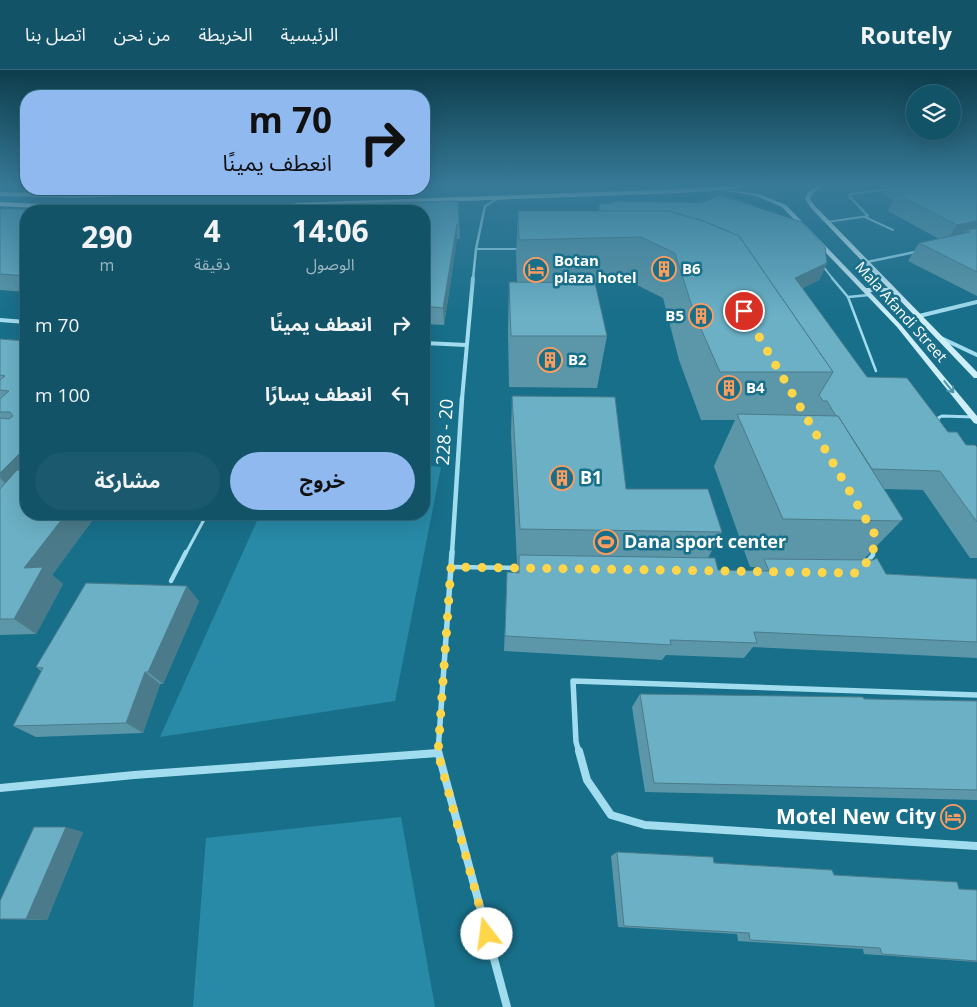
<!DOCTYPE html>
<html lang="ar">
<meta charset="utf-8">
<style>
body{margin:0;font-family:"Open Sans","Noto Sans Arabic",sans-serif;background:#1b596e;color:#f1f3f6;direction:rtl;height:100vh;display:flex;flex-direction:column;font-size:19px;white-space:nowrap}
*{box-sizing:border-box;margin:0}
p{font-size:16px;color:#9cb6c0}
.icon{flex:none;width:28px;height:28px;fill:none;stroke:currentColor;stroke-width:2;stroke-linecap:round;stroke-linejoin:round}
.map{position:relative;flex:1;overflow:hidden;direction:ltr}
.drawer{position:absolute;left:20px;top:135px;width:410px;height:315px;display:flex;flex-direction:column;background:#125368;border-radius:20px;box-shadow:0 5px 20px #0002,0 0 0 1px #31697c;direction:rtl}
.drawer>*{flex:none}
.guide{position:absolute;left:20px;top:20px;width:410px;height:105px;border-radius:20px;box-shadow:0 5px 20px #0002,0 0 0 1px #31697c;direction:rtl;background:#90b9f0;color:#111;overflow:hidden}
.buttons{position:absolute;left:906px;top:15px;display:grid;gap:10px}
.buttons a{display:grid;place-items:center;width:55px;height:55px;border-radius:50%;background:#125368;box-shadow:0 5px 20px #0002,0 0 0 1px #31697c;font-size:25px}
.pin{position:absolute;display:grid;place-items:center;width:42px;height:42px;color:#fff;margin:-21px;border:2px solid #fff;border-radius:50%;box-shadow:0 1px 5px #0007}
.me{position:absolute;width:55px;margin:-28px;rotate:345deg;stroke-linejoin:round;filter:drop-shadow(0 0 4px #0008)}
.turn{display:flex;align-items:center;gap:18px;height:105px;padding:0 15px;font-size:22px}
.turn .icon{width:65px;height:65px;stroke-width:2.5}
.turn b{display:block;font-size:35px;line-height:42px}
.eta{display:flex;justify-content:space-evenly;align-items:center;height:85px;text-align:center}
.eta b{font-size:30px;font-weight:700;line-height:35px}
.primary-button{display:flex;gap:10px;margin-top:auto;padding:10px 15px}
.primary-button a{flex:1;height:58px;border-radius:30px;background:#90b9f0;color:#111;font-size:20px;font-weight:700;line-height:58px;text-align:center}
.primary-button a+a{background:#1b596e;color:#f1f3f6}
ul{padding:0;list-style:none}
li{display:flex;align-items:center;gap:15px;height:70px;padding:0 15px}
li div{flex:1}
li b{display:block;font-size:19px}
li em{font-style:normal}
header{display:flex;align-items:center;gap:30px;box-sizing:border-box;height:70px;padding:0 25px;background:#125368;border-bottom:1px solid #31697c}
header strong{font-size:24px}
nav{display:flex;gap:28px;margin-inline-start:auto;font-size:18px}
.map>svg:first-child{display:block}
.green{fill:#288aa7}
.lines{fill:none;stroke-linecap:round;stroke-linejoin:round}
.service-far3{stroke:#a1ddee;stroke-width:2}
.service-far2{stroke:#a1ddee;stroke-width:2.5}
.service-far1{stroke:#a1ddee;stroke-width:3}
.service{stroke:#a1ddee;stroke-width:4.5}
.minor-far4{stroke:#a1ddee;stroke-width:2.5}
.minor-far3{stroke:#a1ddee;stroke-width:4}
.minor-far2{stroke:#a1ddee;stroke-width:4.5}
.minor-far1{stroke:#a1ddee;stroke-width:5.5}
.minor{stroke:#a1ddee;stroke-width:8}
.secondary{fill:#ceeffa;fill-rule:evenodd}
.trunk{fill:#f4fcff;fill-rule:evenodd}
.wall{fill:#5c97a9}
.shaded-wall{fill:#4b7b8a}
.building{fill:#6bb0c5;stroke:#4b7b8a}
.oneway{stroke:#4f95ac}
.route{stroke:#ffd54a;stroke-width:9;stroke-dasharray:0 16.2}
.labels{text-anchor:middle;stroke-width:5;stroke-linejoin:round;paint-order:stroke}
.far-poi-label{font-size:15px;font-weight:bold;fill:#fff;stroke:#186f8a;text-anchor:start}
.far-street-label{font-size:15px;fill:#fff;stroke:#186f8a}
.street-label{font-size:18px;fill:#fff;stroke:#186f8a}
.poi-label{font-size:18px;font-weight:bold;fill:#fff;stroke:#186f8a;text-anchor:start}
.near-poi-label{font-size:21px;font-weight:bold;fill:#fff;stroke:#186f8a;text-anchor:end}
</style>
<header>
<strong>Routely</strong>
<nav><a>الرئيسية</a><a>الخريطة</a><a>من نحن</a><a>اتصل بنا</a></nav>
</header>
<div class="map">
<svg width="977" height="937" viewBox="0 0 977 937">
<rect width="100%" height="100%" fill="#186f8a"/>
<g class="green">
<path d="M424 395 441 397 395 631 160 667 260 444H424Z"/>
<path d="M401 747 435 937H193L206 768Z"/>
</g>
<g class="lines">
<g class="service-far3">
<path d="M865 147 893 160"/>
<path d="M827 152 868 146 849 126 850 124 890 119"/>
<path d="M476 179H521"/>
<path d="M822 195 833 209"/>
</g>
<g class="service-far2">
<path d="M832 208 848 227"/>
<path d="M869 225 848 227 876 301"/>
</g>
<g class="service-far1">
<path d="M939 354 938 348 942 346 974 347"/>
<path d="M873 477V483"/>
<path d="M186 483 207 444"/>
</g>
<g class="service">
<path d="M866 493 873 485V482"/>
<path d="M451 497 521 498"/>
<path d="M171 511 186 482"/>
</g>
<g class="minor-far4">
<path d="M867 192 920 181"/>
<path d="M473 209 476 179 485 136 499 128"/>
</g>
<g class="minor-far3">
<path d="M919 246 977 232"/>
<path d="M0 250 26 252"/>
<path d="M941 268 977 285"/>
<path d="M424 273 466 275"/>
<path d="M462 329 473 208"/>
</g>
<path class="minor-far2" d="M452 483 462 328"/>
<g class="minor-far1">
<path d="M438 682 452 482"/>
<path d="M579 682 576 672 573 611 977 625"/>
</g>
<g class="minor">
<path d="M438 681 507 937"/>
<path d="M579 681 587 710 611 745 645 755 977 776"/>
<path d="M0 718 134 705 438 683"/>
</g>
<path class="secondary" d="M821 115H828C821 119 812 120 810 129L815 136 977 302V308H974L892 222H870L901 255 977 346V354L974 353 897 257 782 137 756 126 720 120 722 119 759 124 786 135 866 218H888L811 138 805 129C807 120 813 118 821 115Z"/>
<g class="trunk">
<path d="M735 115H769L683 123 296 137 293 135 296 133 683 119Z"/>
<path d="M169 119H264L261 121 75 128 0 126V122L75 124Z"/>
<path d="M0 132 130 138 150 137 154 139C144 145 22 137 0 136Z"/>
</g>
</g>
<g class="wall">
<path d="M888 115H977V226L908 191 919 173 939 169 888 141 893 130 883 124Z"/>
<path d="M458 131 460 169H457L444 255 424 254V141H26V222L0 220V139L132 140Z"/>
<path d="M599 134 827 193 819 210 802 218 867 307 966 375 977 377V488H970L923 420 884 419 903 449 863 490 886 504 977 509V588L753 577 744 588 666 585 662 590 504 581 507 502 517 503 518 494H517L511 363 512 326 626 419 722 462 708 488 718 500 756 501 758 497H750L714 396 735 350H701L679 290 663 228 631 212 583 213 607 266 597 318 509 317 508 262 509 212H517L516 184 518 141H598Z"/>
<path d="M0 269 26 271V444H97L52 505 63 514 36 564 0 565Z"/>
<path d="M199 531 163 614H160L143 663 36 667 13 656 41 601 36 597Z"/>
<path d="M640 624 977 631V730L645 722 632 637Z"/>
<path d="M83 762 47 850 0 849V831Z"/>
<path d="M617 782 959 819 977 820V892L864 884 863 879 738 871 737 864 618 857 611 786Z"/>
</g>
<g class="shaded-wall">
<path d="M977 151V165L966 160 959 170 946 172 957 155Z"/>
<path d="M457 154V169L444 255 443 238Z"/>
<path d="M827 193 819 210 787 226 795 208Z"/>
<path d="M26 377V413L16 424 0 408V403Z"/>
<path d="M66 444H97L52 505 63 514 36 564 14 549 24 498Z"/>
<path d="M187 516 199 531 163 614 148 602Z"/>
<path d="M145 602 160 614 143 663 126 653Z"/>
<path d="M66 757 83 762 47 850 26 849Z"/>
</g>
<g class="building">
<path d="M904 115H977V151L957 155 897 124 917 122Z"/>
<path d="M720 125 802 152 825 177 827 193 795 208 867 307 907 308 948 362H957L966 375H975L977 377V452L940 401 872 399 838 346H836L827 331H823L819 325 833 302 739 166 703 151 669 141H600L599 134 611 133 617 131 701 133Z"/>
<path d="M458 131 459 154H457L443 238 424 236V141H26V206L0 204V139L132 140 136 139Z"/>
<path d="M518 141H669L703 151 739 166 833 302H720L694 243 675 183 641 167 519 170Z"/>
<path d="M977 158V202L919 173 970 162 966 160Z"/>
<path d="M509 212 595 213 607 266H511Z"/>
<path d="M0 269 26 271V274L23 277H26V352L25 354H26V377L0 403V348L9 349 13 346 10 342H0V329L9 321 0 320V310L5 306 0 305Z"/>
<path d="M512 326 615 327 626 419H708L722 462 520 459Z"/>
<path d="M737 344 838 346 903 449 901 451 783 449Z"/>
<path d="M17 400 26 401V444H66L24 498 43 497 14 549H0V419Z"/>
<path d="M519 485 715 488 718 500 769 501 764 489 873 490 877 488 886 504 977 509V572L754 562 757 573 670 570 671 575 505 566 507 502 519 503Z"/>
<path d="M86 513 187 516 148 602H145L126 653 13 656 43 598 36 597Z"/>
<path d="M640 624 863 627 864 629 977 631V720L654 713Z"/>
<path d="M34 757H66L26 849H0V831Z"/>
<path d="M617 782 713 787 714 793 832 800 834 805 957 812 959 819 977 820V891L882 884 880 878 750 870 749 863 624 856Z"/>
</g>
<defs><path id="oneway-shaft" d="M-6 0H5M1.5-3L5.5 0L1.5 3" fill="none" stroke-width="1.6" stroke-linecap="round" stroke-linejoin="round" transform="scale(1.25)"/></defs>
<use class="oneway" href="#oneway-shaft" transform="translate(949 317) rotate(51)"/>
<linearGradient id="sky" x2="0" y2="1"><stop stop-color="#0d3d4c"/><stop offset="0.47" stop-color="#377a98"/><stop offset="1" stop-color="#377a98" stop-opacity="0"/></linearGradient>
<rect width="977" height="246" fill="url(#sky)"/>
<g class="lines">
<path class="route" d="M487 864 438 683 451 497 857 503 873 485 874 463 744 241"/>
</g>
<defs>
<symbol id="building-ring" viewBox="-11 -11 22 22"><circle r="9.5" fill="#186f8a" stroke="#ff9d5e" stroke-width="1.5"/><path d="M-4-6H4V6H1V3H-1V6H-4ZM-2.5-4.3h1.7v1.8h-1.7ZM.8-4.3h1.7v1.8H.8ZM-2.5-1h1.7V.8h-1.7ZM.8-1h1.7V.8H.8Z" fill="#ff9d5e"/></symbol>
<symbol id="hotel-ring" viewBox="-11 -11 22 22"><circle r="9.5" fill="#186f8a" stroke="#ff9d5e" stroke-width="1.5"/><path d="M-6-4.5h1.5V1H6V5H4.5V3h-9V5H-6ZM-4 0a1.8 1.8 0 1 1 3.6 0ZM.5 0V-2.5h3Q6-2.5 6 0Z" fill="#ff9d5e"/></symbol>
<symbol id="stadium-ring" viewBox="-11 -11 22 22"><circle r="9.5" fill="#186f8a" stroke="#ff9d5e" stroke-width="1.5"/><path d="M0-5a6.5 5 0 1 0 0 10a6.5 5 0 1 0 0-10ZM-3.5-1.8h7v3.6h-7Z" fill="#ff9d5e"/></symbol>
</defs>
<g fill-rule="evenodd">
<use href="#building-ring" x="650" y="185" width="28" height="28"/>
<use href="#hotel-ring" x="522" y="186" width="28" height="28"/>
<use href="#building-ring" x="687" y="232" width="28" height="28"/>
<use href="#building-ring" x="536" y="276" width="28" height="28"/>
<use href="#building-ring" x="715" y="304" width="28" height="28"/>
<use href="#building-ring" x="548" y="394" width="28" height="28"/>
<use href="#stadium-ring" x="592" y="458" width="28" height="28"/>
<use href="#hotel-ring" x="939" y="733" width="28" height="28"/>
</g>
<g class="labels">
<g class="far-poi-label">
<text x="554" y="196">Botan<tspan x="554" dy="17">plaza hotel</tspan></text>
<text x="682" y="204">B6</text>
<text x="684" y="251" text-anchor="end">B5</text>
<text x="568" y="295">B2</text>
<text x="746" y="323">B4</text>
</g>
<g class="far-street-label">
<text transform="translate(901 242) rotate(48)" y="5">Mala Afandi Street</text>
</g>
<g class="street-label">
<text transform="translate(445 362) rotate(-86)" y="6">228 - 20</text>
</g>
<g class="poi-label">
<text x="580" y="414">B1</text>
<text x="624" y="478">Dana sport center</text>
</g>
<g class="near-poi-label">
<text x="936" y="754">Motel New City</text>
</g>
</g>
</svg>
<div class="buttons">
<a><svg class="icon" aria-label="layers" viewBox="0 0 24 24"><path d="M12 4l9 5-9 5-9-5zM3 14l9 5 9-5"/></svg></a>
</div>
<div class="pin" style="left:744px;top:241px;background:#d93025"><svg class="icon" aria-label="arrive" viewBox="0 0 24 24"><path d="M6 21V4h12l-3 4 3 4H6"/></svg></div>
<svg class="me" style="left:487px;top:864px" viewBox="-20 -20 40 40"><circle r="19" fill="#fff"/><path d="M0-13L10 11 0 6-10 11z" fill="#ffd54a"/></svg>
<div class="guide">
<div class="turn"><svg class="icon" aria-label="right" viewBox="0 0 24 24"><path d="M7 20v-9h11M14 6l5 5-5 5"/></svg><div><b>70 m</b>انعطف يمينًا</div></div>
</div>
<section class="drawer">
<div class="eta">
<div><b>14:06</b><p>الوصول</p></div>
<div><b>4</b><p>دقيقة</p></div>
<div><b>290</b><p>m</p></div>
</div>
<ul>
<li><svg class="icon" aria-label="right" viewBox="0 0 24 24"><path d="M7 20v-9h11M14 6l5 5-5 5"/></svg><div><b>انعطف يمينًا</b></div><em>70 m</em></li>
<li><svg class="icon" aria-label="left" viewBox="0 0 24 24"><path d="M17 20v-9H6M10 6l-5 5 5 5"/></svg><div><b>انعطف يسارًا</b></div><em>100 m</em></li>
</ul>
<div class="primary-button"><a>خروج</a><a>مشاركة</a></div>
</section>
</div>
